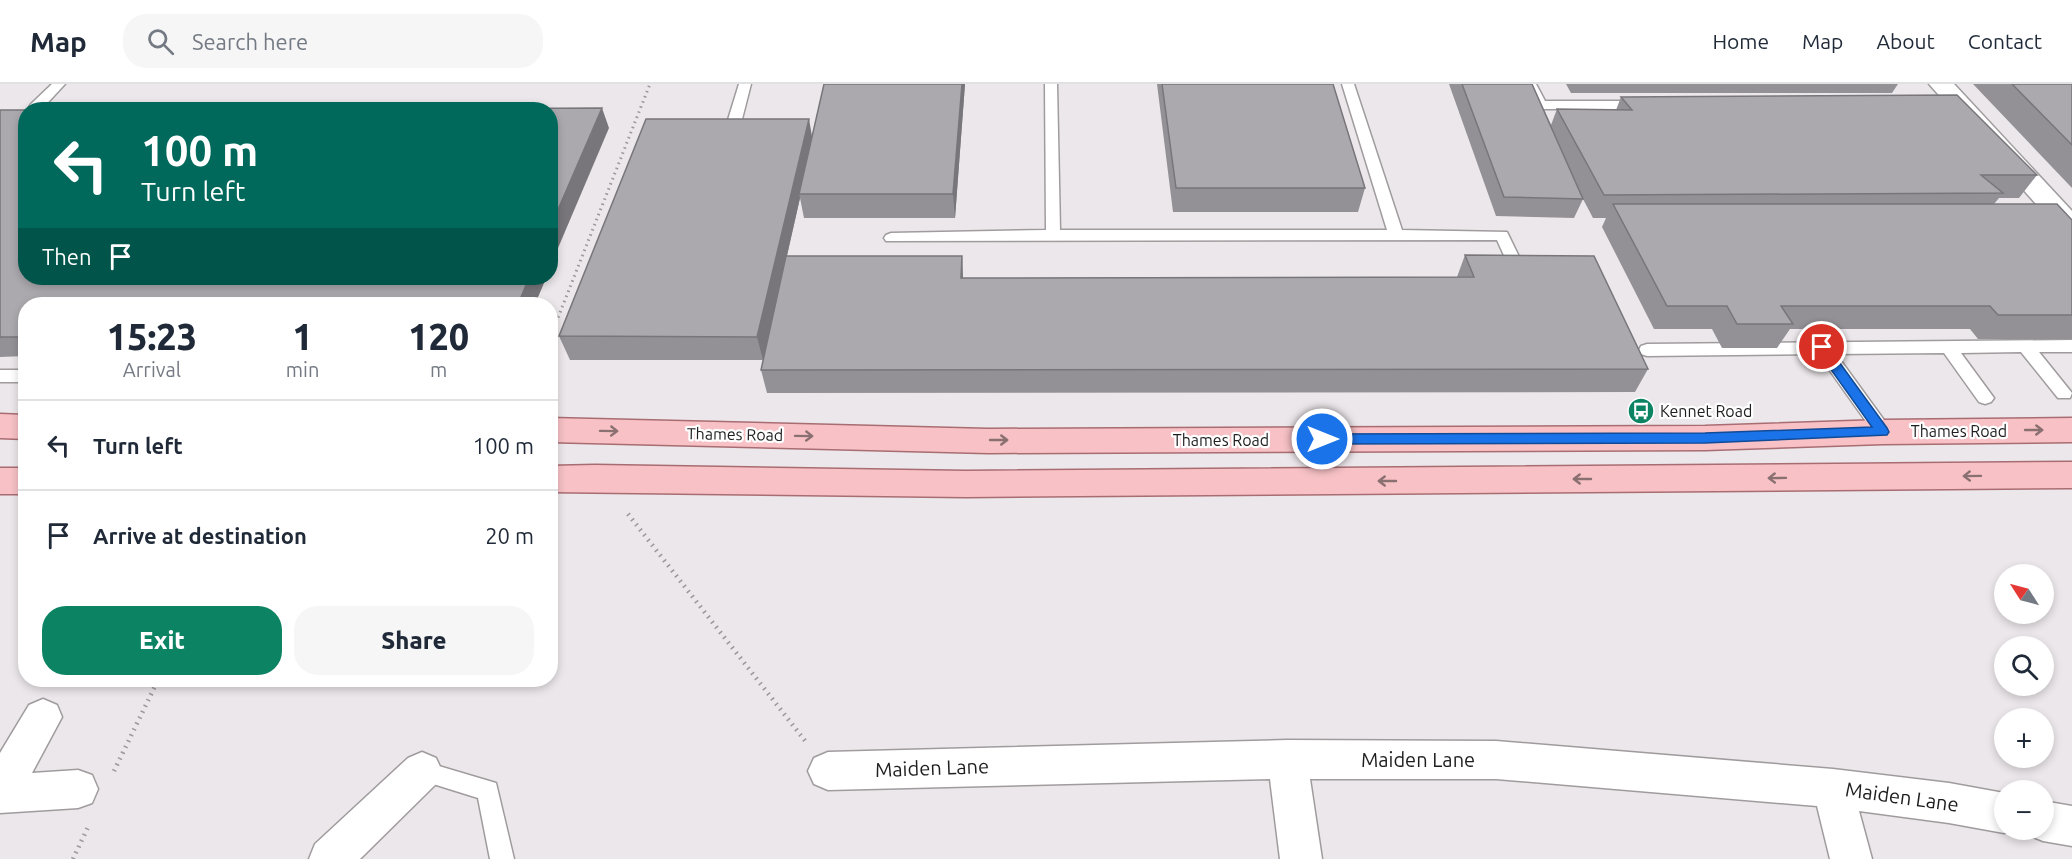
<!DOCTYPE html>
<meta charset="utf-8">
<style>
body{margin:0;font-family:Ubuntu,sans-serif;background:#f6f6f7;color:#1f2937;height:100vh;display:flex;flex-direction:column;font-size:22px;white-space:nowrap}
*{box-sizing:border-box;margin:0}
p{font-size:20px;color:#747a83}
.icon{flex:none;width:33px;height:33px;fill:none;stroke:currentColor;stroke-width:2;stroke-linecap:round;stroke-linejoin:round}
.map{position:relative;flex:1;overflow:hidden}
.side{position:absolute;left:18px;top:213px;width:540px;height:390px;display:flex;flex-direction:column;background:#fff;border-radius:24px;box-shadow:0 3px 9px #0003}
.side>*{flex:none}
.hud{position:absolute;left:18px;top:18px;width:540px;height:183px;border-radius:24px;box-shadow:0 3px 9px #0003;background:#00695c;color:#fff;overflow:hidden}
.needle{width:39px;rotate:306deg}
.tools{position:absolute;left:1994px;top:480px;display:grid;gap:12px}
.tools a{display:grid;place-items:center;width:60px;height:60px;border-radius:50%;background:#fff;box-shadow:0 3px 9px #0003;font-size:30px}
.pin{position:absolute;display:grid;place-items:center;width:51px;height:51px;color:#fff;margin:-26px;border:3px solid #fff;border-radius:50%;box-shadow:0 2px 6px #0007}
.me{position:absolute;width:66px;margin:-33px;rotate:90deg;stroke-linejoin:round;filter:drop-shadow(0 0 4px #0008)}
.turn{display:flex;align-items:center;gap:21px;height:126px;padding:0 24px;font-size:27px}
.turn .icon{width:78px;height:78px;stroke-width:2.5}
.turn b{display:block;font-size:42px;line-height:51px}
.then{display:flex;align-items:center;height:57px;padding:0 24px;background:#0003;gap:12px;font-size:22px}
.eta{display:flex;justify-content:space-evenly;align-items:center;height:102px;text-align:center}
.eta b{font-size:36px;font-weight:800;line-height:42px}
.primary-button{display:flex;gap:12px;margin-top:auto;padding:12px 24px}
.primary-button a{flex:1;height:69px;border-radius:24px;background:#0c8363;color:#fff;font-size:24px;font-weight:800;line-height:69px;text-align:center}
.primary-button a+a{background:#f6f6f7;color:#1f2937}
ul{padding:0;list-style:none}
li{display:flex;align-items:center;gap:18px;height:90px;padding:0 24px;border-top:2px solid #e0e1e3}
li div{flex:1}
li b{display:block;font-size:22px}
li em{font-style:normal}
header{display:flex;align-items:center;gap:36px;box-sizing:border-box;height:84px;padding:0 30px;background:#fff;border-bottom:2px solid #e0e1e3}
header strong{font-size:28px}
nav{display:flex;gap:33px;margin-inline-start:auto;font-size:21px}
.search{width:420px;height:54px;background:#f6f6f7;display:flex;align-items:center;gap:15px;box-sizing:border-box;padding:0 21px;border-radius:24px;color:#747a83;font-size:22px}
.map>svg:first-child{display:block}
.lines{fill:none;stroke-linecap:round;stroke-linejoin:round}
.lane-casing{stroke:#a09c9e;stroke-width:3}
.street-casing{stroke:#a09c9e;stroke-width:3}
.primary-casing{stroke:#a86d72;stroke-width:3}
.path-far1{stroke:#9b979a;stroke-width:3;stroke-dasharray:1.5 4;stroke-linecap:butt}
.path{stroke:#9b979a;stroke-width:4.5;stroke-dasharray:1.5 5;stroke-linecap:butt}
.lane{fill:#fff;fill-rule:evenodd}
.street{fill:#fff;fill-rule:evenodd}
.primary{fill:#f7c1c5;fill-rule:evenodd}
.wall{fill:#939196}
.shaded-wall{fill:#78767a}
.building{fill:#aba9ae;stroke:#78767a;stroke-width:1.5}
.oneway{stroke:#8b7072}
.route{fill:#1a73e8;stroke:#114b97;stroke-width:1.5}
.labels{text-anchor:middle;stroke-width:4.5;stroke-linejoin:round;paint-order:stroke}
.poi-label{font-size:16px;fill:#1f1e1f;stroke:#fff;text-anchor:start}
.street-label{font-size:16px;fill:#1f1e1f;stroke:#fff}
.near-street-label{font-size:20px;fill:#1f1e1f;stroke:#fff}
</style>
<header>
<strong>Map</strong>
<div class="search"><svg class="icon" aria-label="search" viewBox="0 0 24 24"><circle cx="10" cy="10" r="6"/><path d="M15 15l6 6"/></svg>Search here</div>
<nav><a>Home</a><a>Map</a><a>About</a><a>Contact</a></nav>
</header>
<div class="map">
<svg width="2072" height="775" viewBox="0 0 2072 775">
<rect width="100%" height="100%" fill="#ece7ea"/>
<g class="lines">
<defs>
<g id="lane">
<path d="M52 0H65L41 26H31L29 23 31 20Z"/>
<path d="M739 0H751L741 39 734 43 727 39Z"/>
<path d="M1045 0H1057L1060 146H1387L1342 0H1354L1402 146 1507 148 1525 185 1522 189H1512L1497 156 886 157 884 154 886 151 891 149 1046 146Z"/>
<path d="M1524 0H1536L1545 17H1640L1647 21 1640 25H1541L1536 24Z"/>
<path d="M2072 256V268H2039L2072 309 2070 314H2058L2021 268 1961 269 1994 314 1991 318 1985 320 1979 318 1944 269 1836 270 1889 343 1892 348 1889 353 1883 355 1877 353 1818 270 1647 272 1641 270 1639 266 1641 262 1647 260Z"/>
<rect x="0" y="286" width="26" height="12"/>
<path d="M422 677 496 699 514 775H490L478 714 414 694 411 687 414 680Z"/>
</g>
<g id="street">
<path d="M1929 0H1954L2072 127V152L2062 149Z"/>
<path d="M43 615 57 621 62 633 32 689 78 686 92 691 98 705 92 719 78 724 0 729V669L29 621Z"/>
<path d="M1287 656 1496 657 1833 685 1949 699 2004 709V746H2012L2004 749 1949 739 1859 727 1872 775H1830L1817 722 1496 695H1310L1322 775H1280L1270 695 828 706 814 700 808 687 814 674 828 668Z"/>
<path d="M422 668 436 674 442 687 436 700 360 775H309L315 760 408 674Z"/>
<path d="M2043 717 2072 722V762L2043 757 2028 751 2026 746H2043Z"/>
</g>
<g id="primary">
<path d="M0 330 26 331V355L0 354Z"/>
<path d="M550 334 988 345 1705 342 1883 336 2072 334V358L1883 360 1705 366 988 369 550 358Z"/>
<path d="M2072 378V404L966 413 550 408V382L595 381 966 387Z"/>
<rect x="0" y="384" width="26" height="26"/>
</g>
</defs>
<use href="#lane" class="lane-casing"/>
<use href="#street" class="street-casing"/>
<use href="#primary" class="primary-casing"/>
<path class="path-far1" d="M550 254 650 0"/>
<g class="path">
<path d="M628 430 806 658"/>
<path d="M114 687 158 596"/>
<path d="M73 775 88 743"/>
</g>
<use href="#lane" class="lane"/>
<use href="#street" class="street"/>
<use href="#primary" class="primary"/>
</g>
<g class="wall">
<path d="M965 0 955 134H804L800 114 787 172H962L963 194 1457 193 1465 171 1648 285 1635 308 767 309 761 286 763 276H570L559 252Z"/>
<path d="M1157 0H1333L1365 104 1358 128H1173Z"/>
<path d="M1449 0H1532L1551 41 1557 25 1616 26 1621 13 2037 91 2019 114H1999L1994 120 2072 136V255H1978L1970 245H1790L1777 264H1722L1712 245H1654L1602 143 1606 134H1593L1583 115 1574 134 1496 132Z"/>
<path d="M1566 0H1898L1892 9H1571Z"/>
<path d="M1973 0H2072V104Z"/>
<path d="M0 26 546 194 535 220H26V272L0 273Z"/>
</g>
<g class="shaded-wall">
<path d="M962 0H965L955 134 953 110Z"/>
<path d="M602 24 609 44 550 183V144Z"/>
<path d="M809 35 813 58 799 110 800 114 763 276 757 253Z"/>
<path d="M962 172 963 196 961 194Z"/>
<path d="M529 194H546L535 220H520L519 218Z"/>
</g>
<g class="building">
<path d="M824 0H962L953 110H799Z"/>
<path d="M1162 0H1333L1365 104H1176Z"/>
<path d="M1462 0H1532L1583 115 1504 113Z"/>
<path d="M2012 0H2072V61Z"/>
<path d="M1957 11 2037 91H1981L2003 109 1604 111 1557 25 1632 26 1621 13Z"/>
<path d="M602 24 550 144V26H170Z"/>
<path d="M0 26H26V194H529L519 218 26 220V253H0Z"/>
<path d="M646 35H809L757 253 559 252Z"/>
<path d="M1613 120H2057L2072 136V231H1998L1990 222H1781L1793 240H1737L1727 222H1667Z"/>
<path d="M1465 171 1594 172 1648 285 761 286 786 172H962L961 194 1474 193Z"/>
</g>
<defs><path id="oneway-shaft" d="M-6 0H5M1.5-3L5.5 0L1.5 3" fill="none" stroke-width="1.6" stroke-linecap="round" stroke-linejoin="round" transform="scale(1.5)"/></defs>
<g class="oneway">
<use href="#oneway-shaft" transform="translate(2034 346)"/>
<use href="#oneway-shaft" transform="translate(609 347) rotate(1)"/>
<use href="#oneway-shaft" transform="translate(804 352) rotate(1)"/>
<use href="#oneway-shaft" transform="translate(999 356)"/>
<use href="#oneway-shaft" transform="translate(1972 392) rotate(179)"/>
<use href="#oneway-shaft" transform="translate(1777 394) rotate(179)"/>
<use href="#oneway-shaft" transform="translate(1582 395) rotate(180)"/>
<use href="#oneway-shaft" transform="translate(1387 397) rotate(180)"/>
</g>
<path class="route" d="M1822 259 1826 260 1887 344 1889 348 1887 351 1705 359 1322 360 1316 355 1322 350 1705 349 1872 343 1817 266 1816 263 1817 260Z"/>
<defs>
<symbol id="bus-disc" viewBox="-11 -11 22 22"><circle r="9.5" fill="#0c8363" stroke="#fff"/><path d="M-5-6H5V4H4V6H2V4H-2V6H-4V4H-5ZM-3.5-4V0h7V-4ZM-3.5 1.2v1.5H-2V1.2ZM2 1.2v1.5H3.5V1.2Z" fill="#fff"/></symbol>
</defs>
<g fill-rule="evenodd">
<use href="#bus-disc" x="1626" y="312" width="30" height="30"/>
</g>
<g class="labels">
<g class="poi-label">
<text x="1660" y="333">Kennet Road</text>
</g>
<g class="street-label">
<text x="1959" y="353">Thames Road</text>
<text transform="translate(735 350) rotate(1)" y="6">Thames Road</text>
<text x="1221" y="362">Thames Road</text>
</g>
<g class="near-street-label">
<text x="1418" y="683">Maiden Lane</text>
<text transform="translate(932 684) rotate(-2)" y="7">Maiden Lane</text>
<text transform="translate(1902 713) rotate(8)" y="7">Maiden Lane</text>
</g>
</g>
</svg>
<div class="tools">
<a><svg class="needle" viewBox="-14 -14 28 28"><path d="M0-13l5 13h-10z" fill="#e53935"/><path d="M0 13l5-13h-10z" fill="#747a83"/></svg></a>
<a><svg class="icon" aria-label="search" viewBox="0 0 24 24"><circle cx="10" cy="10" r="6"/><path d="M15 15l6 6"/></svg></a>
<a>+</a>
<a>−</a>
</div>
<div class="pin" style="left:1822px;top:263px;background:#d93025"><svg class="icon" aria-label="arrive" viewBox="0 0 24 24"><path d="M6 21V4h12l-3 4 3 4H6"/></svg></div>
<svg class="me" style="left:1322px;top:355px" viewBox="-20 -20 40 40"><circle r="17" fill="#1a73e8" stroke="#fff" stroke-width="3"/><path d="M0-11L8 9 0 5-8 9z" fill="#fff"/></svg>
<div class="hud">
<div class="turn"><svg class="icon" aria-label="left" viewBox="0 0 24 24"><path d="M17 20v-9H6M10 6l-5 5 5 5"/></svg><div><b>100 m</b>Turn left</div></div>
<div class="then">Then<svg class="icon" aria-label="arrive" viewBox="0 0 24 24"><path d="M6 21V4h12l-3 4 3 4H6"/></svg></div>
</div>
<section class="side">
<div class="eta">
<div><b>15:23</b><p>Arrival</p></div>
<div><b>1</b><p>min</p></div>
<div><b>120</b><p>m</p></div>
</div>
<ul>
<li><svg class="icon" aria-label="left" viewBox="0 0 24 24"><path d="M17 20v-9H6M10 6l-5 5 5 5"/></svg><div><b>Turn left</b></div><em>100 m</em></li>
<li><svg class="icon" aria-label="arrive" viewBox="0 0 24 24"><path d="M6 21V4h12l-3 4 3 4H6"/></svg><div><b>Arrive at destination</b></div><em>20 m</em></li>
</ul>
<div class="primary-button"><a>Exit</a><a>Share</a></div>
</section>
</div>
